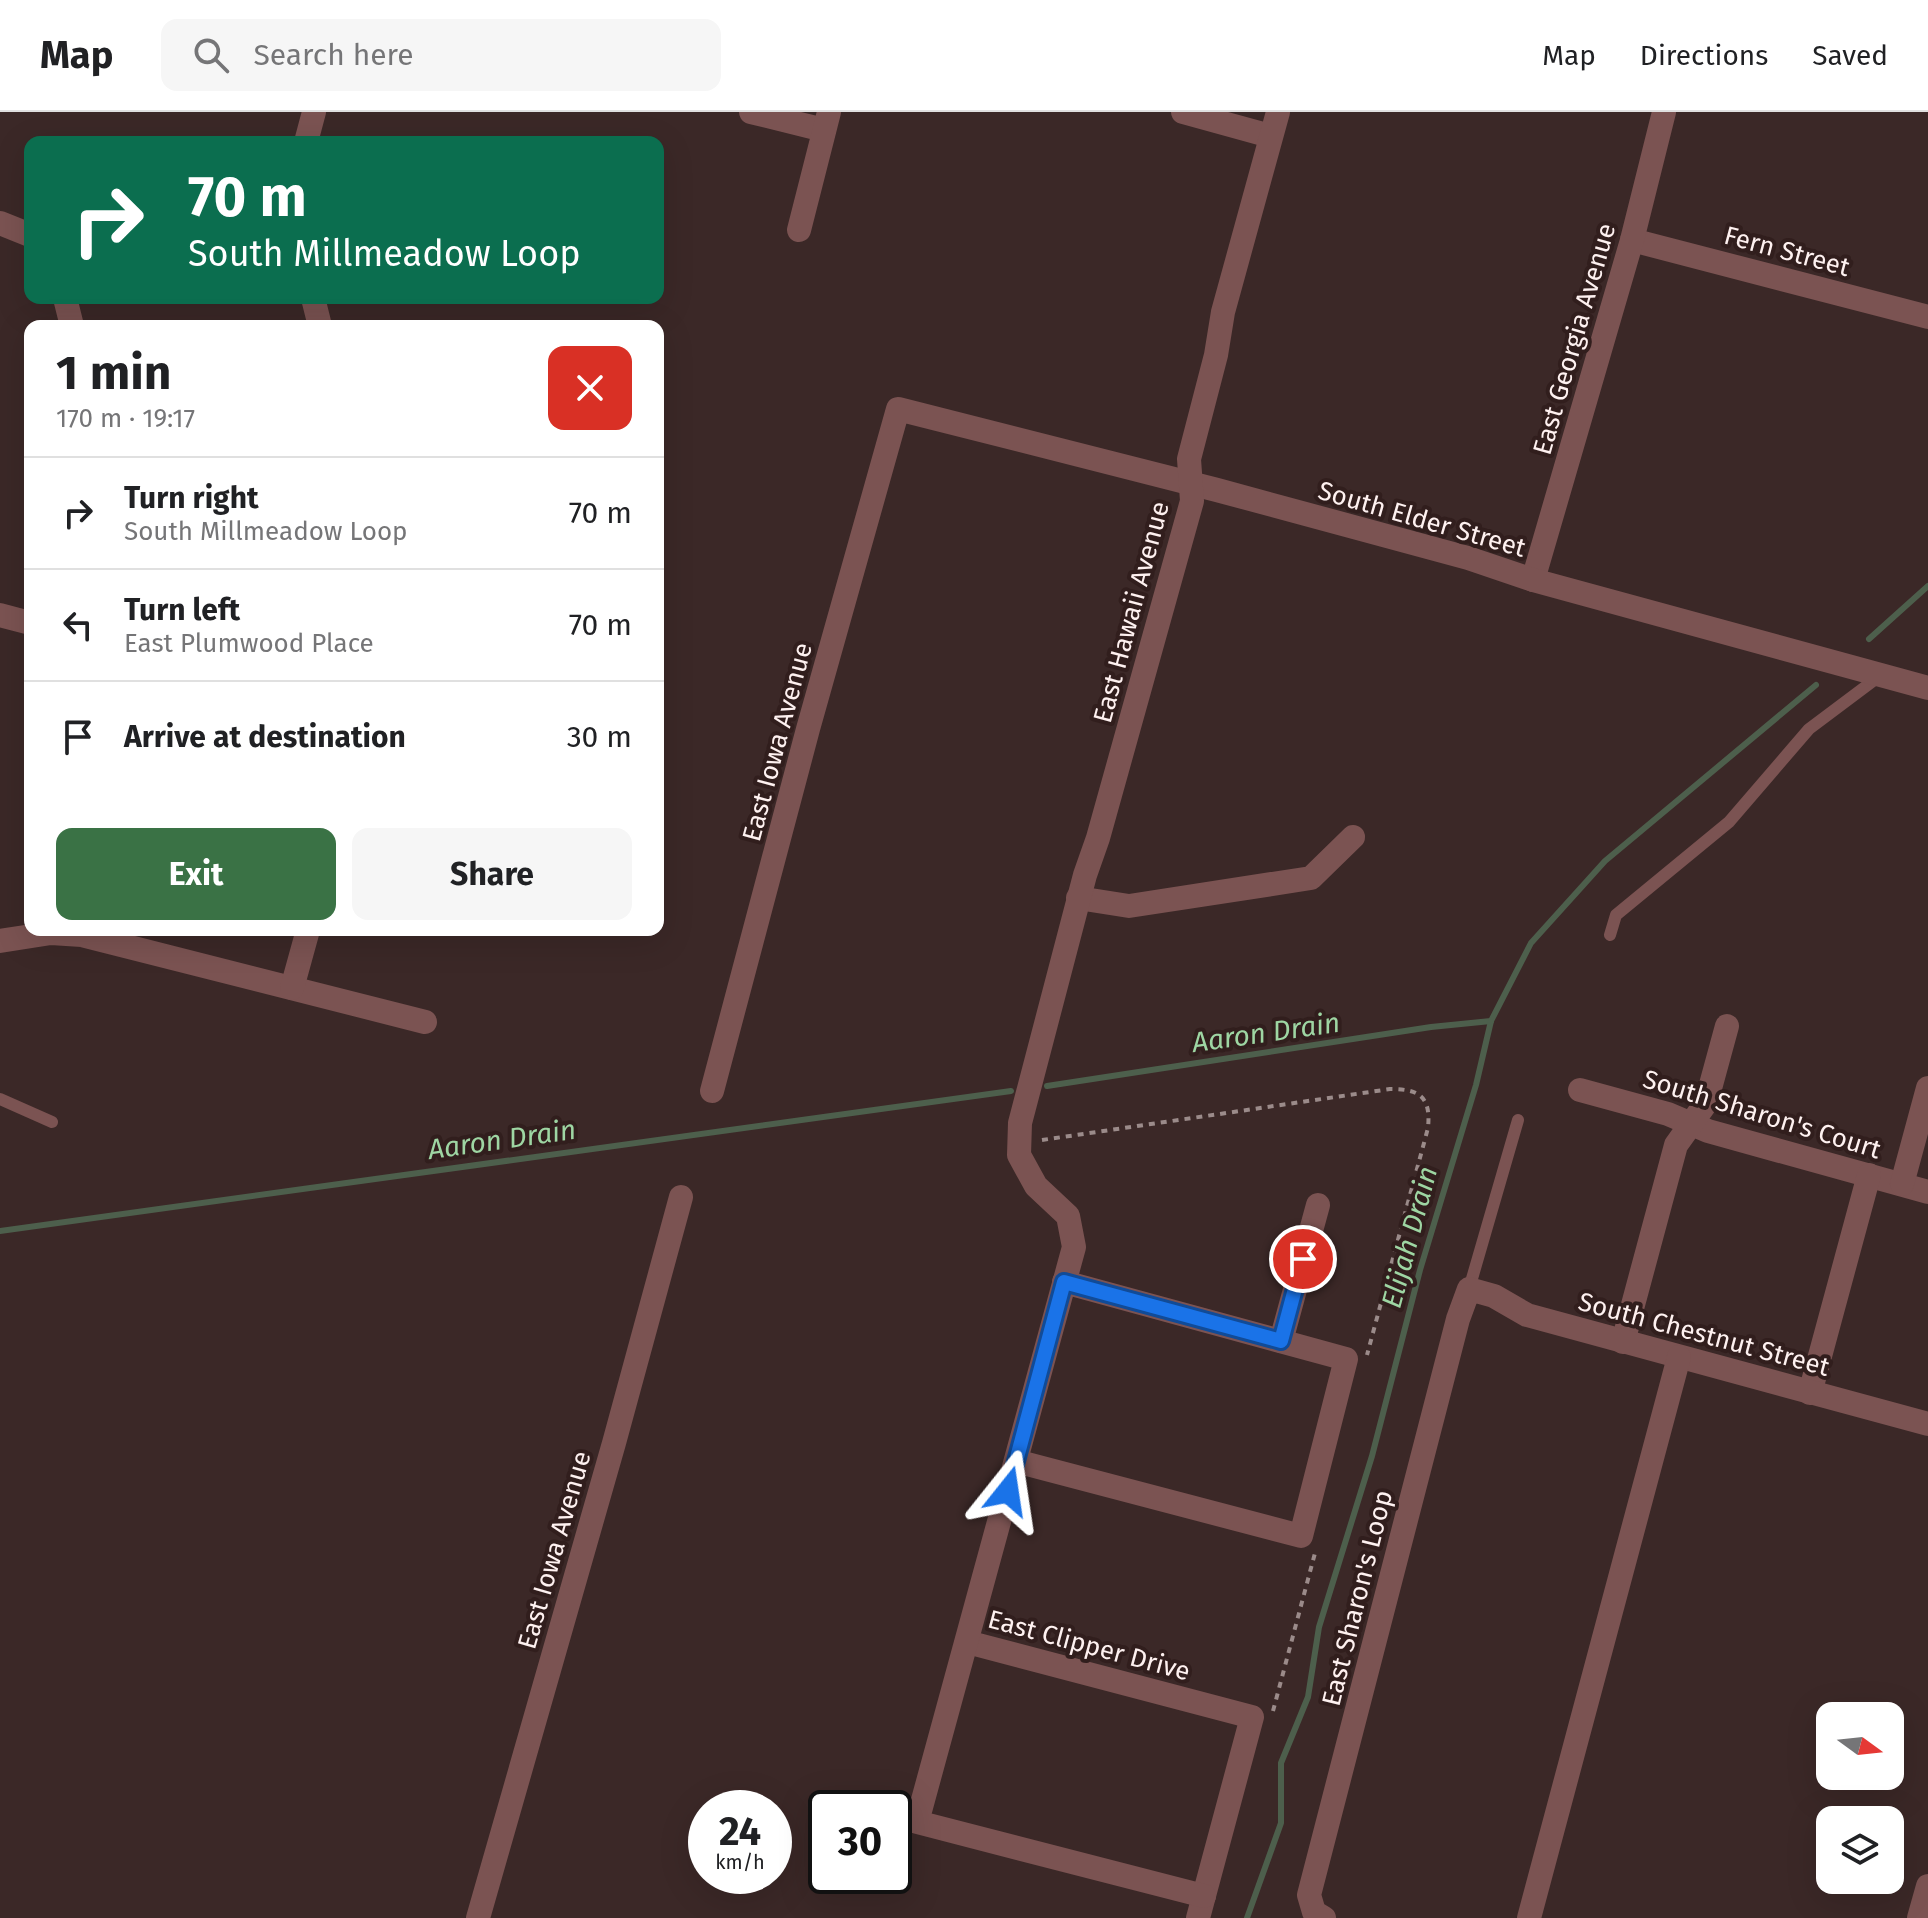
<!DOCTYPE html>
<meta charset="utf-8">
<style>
body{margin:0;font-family:"Fira Sans",sans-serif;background:#f6f6f6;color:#202124;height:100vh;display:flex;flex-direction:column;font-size:30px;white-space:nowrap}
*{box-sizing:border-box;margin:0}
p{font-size:26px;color:#757577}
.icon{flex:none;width:44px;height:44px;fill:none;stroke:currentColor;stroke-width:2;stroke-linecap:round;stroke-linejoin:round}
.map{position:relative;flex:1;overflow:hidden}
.side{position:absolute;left:24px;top:208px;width:640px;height:616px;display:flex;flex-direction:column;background:#fff;border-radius:16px;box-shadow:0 8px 32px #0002}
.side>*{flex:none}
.banner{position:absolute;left:24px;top:24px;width:640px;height:168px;border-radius:16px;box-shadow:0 8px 32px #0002;background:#0b6e4f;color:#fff;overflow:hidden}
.needle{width:52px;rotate:105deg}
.tools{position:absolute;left:1816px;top:1590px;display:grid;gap:16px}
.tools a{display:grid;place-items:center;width:88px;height:88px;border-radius:16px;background:#fff;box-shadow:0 8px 32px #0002;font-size:40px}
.speed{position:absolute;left:688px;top:1678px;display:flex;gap:16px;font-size:40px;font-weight:700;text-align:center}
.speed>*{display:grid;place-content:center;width:104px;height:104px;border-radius:50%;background:#fff;box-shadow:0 8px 32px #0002;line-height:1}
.speed small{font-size:20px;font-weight:400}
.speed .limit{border:4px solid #111;border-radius:12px;background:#fff;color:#111}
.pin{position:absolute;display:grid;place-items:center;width:68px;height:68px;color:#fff;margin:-34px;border:4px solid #fff;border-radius:50%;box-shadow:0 2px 8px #0007}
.me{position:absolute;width:88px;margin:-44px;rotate:15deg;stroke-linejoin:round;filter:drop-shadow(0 0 6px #0008)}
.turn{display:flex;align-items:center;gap:28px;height:168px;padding:0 32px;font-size:36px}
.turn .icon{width:104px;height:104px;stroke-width:2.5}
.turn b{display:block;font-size:56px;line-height:68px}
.round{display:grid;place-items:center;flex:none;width:84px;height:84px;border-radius:16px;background:#f6f6f6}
.head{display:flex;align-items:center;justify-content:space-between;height:136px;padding:0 32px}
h1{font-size:48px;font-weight:700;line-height:60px}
.cta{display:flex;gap:16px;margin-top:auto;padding:16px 32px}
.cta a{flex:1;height:92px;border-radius:16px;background:#3a7245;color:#fff;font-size:32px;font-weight:700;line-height:92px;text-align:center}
.cta a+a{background:#f6f6f6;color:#202124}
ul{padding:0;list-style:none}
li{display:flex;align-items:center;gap:24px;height:112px;padding:0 32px;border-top:2px solid #e0e0e0}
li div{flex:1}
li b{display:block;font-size:30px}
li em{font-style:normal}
header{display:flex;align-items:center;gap:48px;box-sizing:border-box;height:112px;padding:0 40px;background:#fff;border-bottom:2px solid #e0e0e0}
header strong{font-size:38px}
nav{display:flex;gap:44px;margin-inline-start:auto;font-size:28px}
.search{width:560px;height:72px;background:#f6f6f6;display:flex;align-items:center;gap:20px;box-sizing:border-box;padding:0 28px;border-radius:16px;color:#757577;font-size:30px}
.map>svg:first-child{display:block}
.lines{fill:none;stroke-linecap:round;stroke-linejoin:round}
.stream{stroke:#4d5f4c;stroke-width:6}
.path{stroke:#9b8b8a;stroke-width:4;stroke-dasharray:6 6;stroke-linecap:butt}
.service{stroke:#7b5352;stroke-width:12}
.minor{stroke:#7b5352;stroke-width:24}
.route-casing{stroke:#114b97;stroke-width:20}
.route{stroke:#1a73e8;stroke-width:14}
.labels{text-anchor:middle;stroke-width:8;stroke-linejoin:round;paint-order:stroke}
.street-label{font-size:26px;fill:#fef1f0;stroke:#311e1d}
.water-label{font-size:28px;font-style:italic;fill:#9ed6a3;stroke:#311e1d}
</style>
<header>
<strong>Map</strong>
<div class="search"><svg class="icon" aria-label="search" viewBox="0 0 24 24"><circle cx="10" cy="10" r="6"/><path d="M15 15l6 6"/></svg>Search here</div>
<nav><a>Map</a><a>Directions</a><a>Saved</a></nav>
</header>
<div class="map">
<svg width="1928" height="1806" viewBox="0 0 1928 1806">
<rect width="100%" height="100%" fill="#3b2827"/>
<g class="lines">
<g class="stream">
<path d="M1869 527 1928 474"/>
<path d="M1047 974 1431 915 1491 909"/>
<path d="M0 1119 1011 979"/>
<path d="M1247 1806 1281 1711V1651L1308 1585 1319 1515 1372 1344 1420 1158 1476 973 1491 909 1531 831 1605 749 1816 573"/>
</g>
<g class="path">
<path d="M1042 1028 1390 977C1420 977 1431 985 1428 1016L1367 1243"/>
<path d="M1273 1599 1315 1441"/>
</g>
<g class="service">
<path d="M1610 823 1616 803 1729 710 1809 617 1881 563"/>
<path d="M0 987 52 1010"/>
<path d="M1469 1177 1518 1008"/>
</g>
<g class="minor">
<path d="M751 0 824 18"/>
<path d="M1183 0 1270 24"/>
<path d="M306 30 314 0"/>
<path d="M0 111 30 123"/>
<path d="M799 118 829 0"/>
<path d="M1632 128 1928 205"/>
<path d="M65 186 72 214"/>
<path d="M313 186 320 214"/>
<path d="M1533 468 1632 128 1664 0"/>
<path d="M0 503 30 511"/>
<path d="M1078 786 1129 794 1311 766 1353 725"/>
<path d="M0 829 51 821 82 823 425 910"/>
<path d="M292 876 308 818"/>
<path d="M1580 978 1668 1002 1708 1019 1928 1080"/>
<path d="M712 979 808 617 898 297 1217 378 1468 446 1533 468 1928 576"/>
<path d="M1902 1072 1928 976"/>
<path d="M1281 1229 1318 1093"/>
<path d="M1623 1230 1676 1033 1706 991 1727 914"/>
<path d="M1810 1281 1869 1063"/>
<path d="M1016 1349 1301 1424 1346 1247 1064 1170"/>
<path d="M967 1530 1252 1605 1198 1806"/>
<path d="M1204 1784 917 1710 1074 1135 1068 1104 1036 1074 1019 1043 1020 1011 1085 763 1098 726 1192 389 1189 347 1216 243 1223 200 1278 0"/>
<path d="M478 1806 614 1331 681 1085"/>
<path d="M1324 1806 1314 1800 1309 1783 1458 1207 1469 1177 1494 1184 1527 1203 1928 1312"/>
<path d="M1529 1806 1679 1245"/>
<path d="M1919 1806 1928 1774"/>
</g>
</g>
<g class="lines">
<defs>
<path id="route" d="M1008 1379 1064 1170 1281 1229 1303 1147"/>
</defs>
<use href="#route" class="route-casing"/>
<use href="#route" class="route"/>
</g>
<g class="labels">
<g class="street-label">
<text transform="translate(1787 139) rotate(15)" y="9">Fern Street</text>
<text transform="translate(1574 227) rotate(-74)" y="9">East Georgia Avenue</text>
<text transform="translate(1422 407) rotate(16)" y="9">South Elder Street</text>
<text transform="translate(1131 500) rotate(-75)" y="9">East Hawaii Avenue</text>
<text transform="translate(777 630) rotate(-75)" y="9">East Iowa Avenue</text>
<text transform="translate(1762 1002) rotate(17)" y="9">South Sharon's Court</text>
<text transform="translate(1704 1222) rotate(15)" y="9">South Chestnut Street</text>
<text transform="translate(554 1438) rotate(-74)" y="9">East Iowa Avenue</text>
<text transform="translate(1357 1486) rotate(-76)" y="9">East Sharon's Loop</text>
<text transform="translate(1089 1533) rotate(15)" y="9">East Clipper Drive</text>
</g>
<g class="water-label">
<text transform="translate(1266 920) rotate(-8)" y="10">Aaron Drain</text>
<text transform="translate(502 1027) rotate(-8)" y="10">Aaron Drain</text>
<text transform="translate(1409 1125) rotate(-75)" y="10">Elijah Drain</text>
</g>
</g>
</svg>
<div class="tools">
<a><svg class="needle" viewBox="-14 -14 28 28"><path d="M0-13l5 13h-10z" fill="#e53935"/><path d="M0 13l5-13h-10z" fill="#757577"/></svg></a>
<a><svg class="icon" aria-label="layers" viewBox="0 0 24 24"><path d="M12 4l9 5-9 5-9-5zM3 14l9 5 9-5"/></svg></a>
</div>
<div class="speed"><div>24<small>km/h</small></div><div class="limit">30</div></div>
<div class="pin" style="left:1303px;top:1147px;background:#d93025"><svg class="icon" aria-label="arrive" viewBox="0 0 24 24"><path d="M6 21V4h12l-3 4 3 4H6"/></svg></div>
<svg class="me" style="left:1008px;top:1379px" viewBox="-20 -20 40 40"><path d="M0-17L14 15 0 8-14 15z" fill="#1a73e8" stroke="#fff" stroke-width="4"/></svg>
<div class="banner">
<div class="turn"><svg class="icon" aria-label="right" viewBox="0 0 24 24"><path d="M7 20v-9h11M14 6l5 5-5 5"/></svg><div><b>70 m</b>South Millmeadow Loop</div></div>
</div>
<section class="side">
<div class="head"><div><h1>1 min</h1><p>170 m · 19:17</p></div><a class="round" style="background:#d93025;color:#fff"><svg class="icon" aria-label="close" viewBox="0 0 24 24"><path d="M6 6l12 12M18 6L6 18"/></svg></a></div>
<ul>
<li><svg class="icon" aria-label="right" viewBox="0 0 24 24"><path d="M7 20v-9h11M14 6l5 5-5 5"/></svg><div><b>Turn right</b><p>South Millmeadow Loop</p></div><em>70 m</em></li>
<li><svg class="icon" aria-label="left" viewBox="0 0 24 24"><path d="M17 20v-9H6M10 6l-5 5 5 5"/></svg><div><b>Turn left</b><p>East Plumwood Place</p></div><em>70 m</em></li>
<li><svg class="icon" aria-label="arrive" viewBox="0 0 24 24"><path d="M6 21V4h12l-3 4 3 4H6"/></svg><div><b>Arrive at destination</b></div><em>30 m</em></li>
</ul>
<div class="cta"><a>Exit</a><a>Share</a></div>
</section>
</div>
